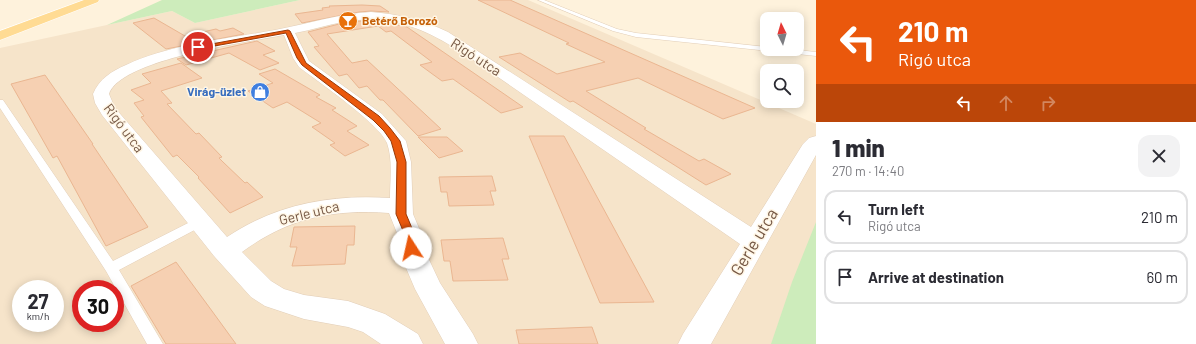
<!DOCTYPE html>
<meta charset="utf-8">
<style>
body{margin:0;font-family:Barlow,sans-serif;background:#f2f2f3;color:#2b2b33;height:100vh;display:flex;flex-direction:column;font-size:15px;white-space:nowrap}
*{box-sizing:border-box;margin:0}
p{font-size:13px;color:#7c7c81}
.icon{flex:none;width:22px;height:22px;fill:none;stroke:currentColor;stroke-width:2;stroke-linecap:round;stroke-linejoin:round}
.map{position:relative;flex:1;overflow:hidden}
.panel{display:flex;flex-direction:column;background:#fff;width:380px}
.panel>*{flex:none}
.hud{background:#ea580c;color:#fff;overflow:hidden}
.needle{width:26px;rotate:355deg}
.tools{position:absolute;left:760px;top:12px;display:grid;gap:8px}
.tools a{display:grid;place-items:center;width:44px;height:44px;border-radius:8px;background:#fff;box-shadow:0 2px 10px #0003;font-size:20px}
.speed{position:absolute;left:12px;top:280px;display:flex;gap:8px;font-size:20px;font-weight:700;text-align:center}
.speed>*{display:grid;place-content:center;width:52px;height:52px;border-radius:50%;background:#fff;box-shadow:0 2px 10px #0003;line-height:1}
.speed small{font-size:10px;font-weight:400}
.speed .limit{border:6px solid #d22;background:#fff;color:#111}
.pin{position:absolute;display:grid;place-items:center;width:34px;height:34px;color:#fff;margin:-17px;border:2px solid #fff;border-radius:50%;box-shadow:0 1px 4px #0007}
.me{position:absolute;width:44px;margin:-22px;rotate:350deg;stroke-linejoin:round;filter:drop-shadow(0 0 3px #0008)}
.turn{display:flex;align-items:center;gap:14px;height:84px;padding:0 16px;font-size:18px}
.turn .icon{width:52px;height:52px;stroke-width:2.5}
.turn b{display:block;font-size:28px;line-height:34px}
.lanes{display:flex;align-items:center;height:38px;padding:0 16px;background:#0003;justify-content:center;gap:20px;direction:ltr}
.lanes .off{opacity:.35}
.round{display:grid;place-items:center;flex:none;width:42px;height:42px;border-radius:12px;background:#f2f2f3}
.summary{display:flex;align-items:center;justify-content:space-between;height:68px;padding:0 16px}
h1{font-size:24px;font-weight:800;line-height:30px}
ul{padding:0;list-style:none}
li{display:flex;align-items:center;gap:12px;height:54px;margin:0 8px 6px;padding:0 8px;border:2px solid #e1e1e2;border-radius:12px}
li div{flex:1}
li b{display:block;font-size:15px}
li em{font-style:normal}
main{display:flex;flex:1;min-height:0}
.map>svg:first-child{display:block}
.residential{fill:#f6e4ca;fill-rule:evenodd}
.green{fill:#cdecbb}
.building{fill:#f6d0b2;stroke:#eab691}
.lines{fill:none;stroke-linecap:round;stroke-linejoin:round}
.service-casing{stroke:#e2ceb8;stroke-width:1}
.minor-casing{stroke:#e2ceb8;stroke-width:1}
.primary-casing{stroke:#fff;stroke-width:1}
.service{fill:#fff;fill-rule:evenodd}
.minor{fill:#fff;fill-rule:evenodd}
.primary{fill:#ffdb93;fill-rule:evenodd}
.route{fill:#ea580c;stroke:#983908}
.labels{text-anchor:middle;stroke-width:3;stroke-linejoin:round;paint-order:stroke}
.far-food-label{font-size:12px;font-weight:bold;fill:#c56008;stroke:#fff6e5;text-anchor:start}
.far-shop-label{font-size:12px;font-weight:bold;fill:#366cbe;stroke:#fff6e5;text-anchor:end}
.street-label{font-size:14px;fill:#755744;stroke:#fff6e5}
.near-street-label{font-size:17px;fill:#755744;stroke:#fff6e5}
</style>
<main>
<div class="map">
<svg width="816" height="344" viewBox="0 0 816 344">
<rect width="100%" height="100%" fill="#fef2dc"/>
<path class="residential" d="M300 0H528L816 124V344H0V48L172 11 195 23ZM21 289H55V323H21ZM81 289H115V323H81Z"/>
<g class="green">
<path d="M162 0H300L195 23 172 11 107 25Z"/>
<path d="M816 222V344H771L792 282Z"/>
</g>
<g class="building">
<path d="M478 0H510L755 108 723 119 638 78 586 91 646 128 644 129 699 161 704 159 731 174 706 185 573 101 570 102 499 57 520 53 557 74 605 62 566 44 569 43Z"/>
<path d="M362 5 380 6 389 12 371 11 359 12 302 23 295 14 323 10 322 8 330 7 329 6Z"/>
<path d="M154 18 185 36 216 29 220 31 233 28 244 34 166 49 133 23Z"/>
<path d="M361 21H377L407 27 523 107 501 113 453 79 442 81 420 65 432 62 391 31 386 32 378 26 327 34 352 63 367 60 441 129 418 136 383 100H380L367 86 359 88 347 74 339 76 314 47 319 46 308 32 343 23Z"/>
<path d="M257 41 275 51 263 55 279 63 260 70 229 53 186 65 177 59Z"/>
<path d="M181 63 202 78 161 91 172 103 167 104 196 134 199 133 222 157 219 158 223 162 245 183 247 182 263 197 230 213 198 178 199 177 177 155 173 157 141 117 144 116 134 103 144 100 131 90 151 83 142 74Z"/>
<path d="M275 69 320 95 316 97 336 108 332 110 357 126 347 131 369 145 345 156 330 145 335 143 312 127 321 123 287 102 273 108 248 91 273 83 259 74Z"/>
<path d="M45 75 93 144H92L148 227 106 246 57 156 53 158 11 84Z"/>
<path d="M529 136H564L654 302 600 303Z"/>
<path d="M418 137H447L463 151 439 158Z"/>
<path d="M492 176 496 191H490L494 205 449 206 447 192H441L439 177Z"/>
<path d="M355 226 354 245H347L345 264 292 266 297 247H290L294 227Z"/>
<path d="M503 238 509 259H502L508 280 453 281 450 261H444L441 240Z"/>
<path d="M176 262 212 311 236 344H166L131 286Z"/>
<path d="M592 327 598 344H519L516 330Z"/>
</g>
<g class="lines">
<defs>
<g id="service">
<path d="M538 0H544L617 29 636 33 767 47V49H788L816 52V56L636 37 613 31Z"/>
<path d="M0 100H3L113 261 196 219H204L206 222 204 225 119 270 163 344H147L106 271 0 108Z"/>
</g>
<path id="minor" d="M371 12C398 14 423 20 448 32L751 227 803 144 809 138 816 136V155L711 344H678L683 334 740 244 466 55C426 29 391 13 343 22 327 25 311 30 295 33L309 61 382 114 406 141 411 162 413 214 421 233 424 249 440 283 473 334 478 344H445L415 289 398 249 397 233 389 213C333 209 288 218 242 252L271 281 284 289 304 295 348 301 385 314 418 334 423 344H381L363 332 348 327 304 319 265 306 251 297 214 256 102 115 95 103 93 94C99 79 112 71 126 65 171 44 227 39 275 30 307 24 338 14 371 12ZM284 35 293 58 299 67C317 81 380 124 387 143 393 160 390 180 390 198 332 194 276 204 227 237L115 108 109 94C121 59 249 42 284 35Z"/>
<path id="primary" d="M84 0H99L98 2 0 40V31Z"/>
</defs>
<use href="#service" class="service-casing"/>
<use href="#minor" class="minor-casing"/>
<use href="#primary" class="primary-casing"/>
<use href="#service" class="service"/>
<use href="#minor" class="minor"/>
<use href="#primary" class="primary"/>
</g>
<path class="route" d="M288 30 290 31 306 63 379 116 390 128 400 141 406 162V214L414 233 416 248 415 251 411 253 407 251 404 233 396 214 397 162 391 141 384 131 373 120 302 65 297 58 286 33 198 49 195 47Z"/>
<defs>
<symbol id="bar-disc" viewBox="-11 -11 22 22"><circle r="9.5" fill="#e8710a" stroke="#fff6e5"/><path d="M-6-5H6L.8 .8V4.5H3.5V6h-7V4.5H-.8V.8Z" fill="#fff"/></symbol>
<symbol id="shop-disc" viewBox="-11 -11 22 22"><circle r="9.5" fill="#3f7fe0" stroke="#fff6e5"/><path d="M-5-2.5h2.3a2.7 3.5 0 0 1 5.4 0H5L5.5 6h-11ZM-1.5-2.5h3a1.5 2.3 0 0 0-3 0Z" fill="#fff"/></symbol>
</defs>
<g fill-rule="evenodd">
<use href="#bar-disc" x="337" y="10" width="22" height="22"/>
<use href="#shop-disc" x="249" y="81" width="22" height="22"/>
</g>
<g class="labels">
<g class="far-food-label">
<text x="362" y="25">Betérő Borozó</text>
</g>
<g class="far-shop-label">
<text x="246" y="96">Virág-üzlet</text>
</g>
<g class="street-label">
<text transform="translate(476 57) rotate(33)" y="5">Rigó utca</text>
<text transform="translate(124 128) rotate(53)" y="5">Rigó utca</text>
<text transform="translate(309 213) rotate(-14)" y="5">Gerle utca</text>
</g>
<g class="near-street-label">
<text transform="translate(754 242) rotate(-59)" y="6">Gerle utca</text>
</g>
</g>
</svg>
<div class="tools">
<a><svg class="needle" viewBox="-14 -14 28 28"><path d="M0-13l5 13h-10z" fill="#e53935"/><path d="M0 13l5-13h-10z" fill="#7c7c81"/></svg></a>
<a><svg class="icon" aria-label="search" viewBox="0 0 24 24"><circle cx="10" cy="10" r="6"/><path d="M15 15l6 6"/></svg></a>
</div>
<div class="speed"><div>27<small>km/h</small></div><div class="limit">30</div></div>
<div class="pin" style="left:198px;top:47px;background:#d93025"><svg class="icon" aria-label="arrive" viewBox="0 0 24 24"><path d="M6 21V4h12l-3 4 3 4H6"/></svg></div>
<svg class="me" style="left:411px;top:248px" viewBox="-20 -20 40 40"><circle r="19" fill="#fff"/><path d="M0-13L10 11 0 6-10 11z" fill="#ea580c"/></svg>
</div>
<section class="panel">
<div class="hud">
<div class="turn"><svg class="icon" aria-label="left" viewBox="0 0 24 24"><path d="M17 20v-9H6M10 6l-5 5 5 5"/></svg><div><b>210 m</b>Rigó utca</div></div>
<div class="lanes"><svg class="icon" aria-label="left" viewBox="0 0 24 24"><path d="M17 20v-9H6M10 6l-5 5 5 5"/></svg><svg class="icon off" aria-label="ahead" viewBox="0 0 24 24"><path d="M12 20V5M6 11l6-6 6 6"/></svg><svg class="icon off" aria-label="right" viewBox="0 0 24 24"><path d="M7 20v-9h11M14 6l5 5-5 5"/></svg></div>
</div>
<div class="summary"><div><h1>1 min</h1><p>270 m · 14:40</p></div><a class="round"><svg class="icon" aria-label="close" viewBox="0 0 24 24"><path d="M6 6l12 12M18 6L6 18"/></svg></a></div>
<ul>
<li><svg class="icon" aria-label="left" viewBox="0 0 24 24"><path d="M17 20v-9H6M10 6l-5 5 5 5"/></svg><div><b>Turn left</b><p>Rigó utca</p></div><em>210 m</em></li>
<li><svg class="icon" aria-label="arrive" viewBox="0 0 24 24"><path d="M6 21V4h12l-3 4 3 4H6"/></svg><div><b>Arrive at destination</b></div><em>60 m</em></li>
</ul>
</section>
</main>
